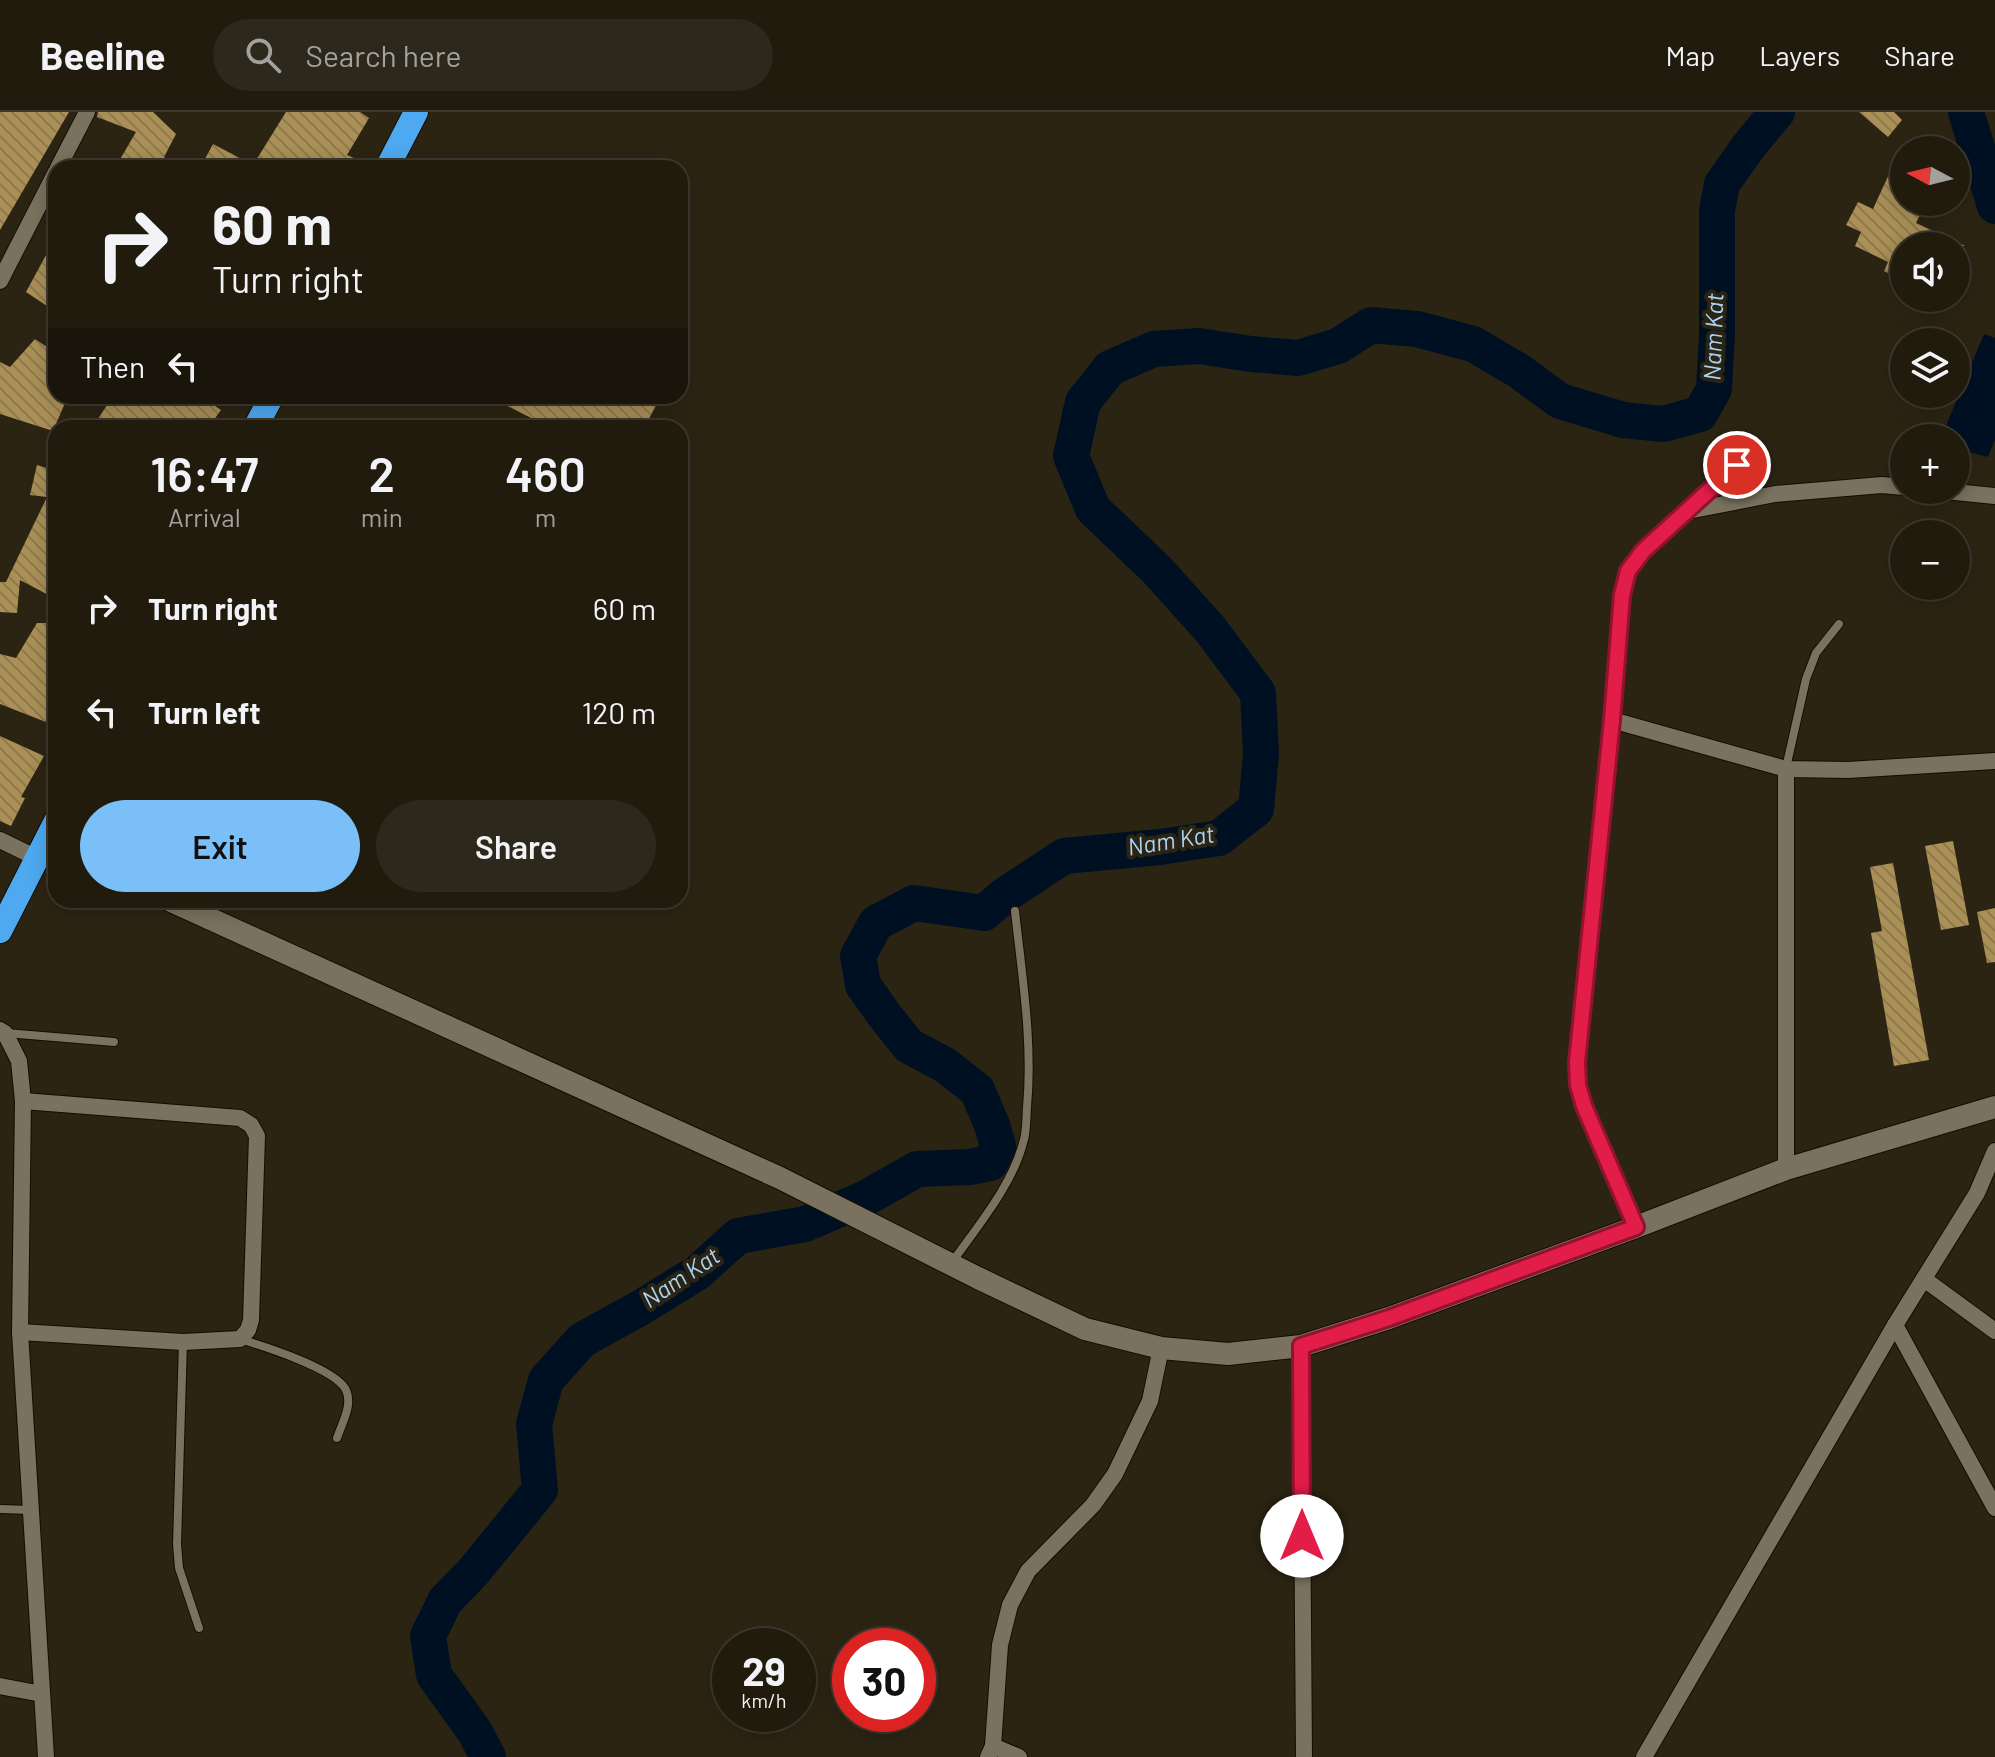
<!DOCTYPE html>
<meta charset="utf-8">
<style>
body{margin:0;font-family:Barlow,sans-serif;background:#2d281c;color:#f1f3f6;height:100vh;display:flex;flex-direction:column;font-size:30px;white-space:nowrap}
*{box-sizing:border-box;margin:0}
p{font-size:26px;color:#a2a19e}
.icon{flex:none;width:44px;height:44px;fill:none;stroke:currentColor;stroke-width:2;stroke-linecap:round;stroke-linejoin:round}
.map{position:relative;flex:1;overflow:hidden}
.panel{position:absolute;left:48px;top:308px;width:640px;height:488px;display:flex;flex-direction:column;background:#211b0e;border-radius:24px;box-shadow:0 4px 20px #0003,0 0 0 2px #3e392e}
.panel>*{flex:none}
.guide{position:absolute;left:48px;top:48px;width:640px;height:244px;border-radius:24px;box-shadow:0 4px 20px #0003,0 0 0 2px #3e392e;background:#211b0e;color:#f1f3f6;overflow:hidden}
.needle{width:52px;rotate:277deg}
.controls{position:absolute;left:1890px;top:24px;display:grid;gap:16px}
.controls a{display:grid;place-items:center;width:80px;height:80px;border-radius:50%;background:#211b0e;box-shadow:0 4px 20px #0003,0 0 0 2px #3e392e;font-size:40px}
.speed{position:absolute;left:712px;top:1516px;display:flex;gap:16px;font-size:40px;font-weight:700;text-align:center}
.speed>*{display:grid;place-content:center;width:104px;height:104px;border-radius:50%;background:#211b0e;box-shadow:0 4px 20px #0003,0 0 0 2px #3e392e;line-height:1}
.speed small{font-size:20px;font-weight:400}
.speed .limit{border:12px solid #d22;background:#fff;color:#111}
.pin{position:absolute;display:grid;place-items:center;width:68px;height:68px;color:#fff;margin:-34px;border:4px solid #fff;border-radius:50%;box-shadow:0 2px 8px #0007}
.me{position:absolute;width:88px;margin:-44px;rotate:0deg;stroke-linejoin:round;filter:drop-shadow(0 0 6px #0008)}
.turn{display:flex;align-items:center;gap:28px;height:168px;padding:0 32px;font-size:36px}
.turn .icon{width:104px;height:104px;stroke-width:2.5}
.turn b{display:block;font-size:56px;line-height:68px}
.then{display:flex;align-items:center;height:76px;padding:0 32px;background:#0003;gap:16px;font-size:30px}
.eta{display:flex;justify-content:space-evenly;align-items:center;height:136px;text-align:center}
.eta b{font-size:48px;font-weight:600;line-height:56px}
.button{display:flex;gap:16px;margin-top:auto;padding:16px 32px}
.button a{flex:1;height:92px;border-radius:48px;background:#7abff8;color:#111;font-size:32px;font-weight:600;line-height:92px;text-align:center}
.button a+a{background:#2d281c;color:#f1f3f6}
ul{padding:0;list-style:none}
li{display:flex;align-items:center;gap:24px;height:104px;padding:0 32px}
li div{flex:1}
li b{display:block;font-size:30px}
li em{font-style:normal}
header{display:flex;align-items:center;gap:48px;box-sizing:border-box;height:112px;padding:0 40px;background:#211b0e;border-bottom:2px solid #3e392e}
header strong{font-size:38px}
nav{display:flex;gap:44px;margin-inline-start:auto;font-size:28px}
.search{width:560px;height:72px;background:#2d281c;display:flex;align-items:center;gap:20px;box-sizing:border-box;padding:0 28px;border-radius:44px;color:#a2a19e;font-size:30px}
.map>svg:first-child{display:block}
.water{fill:#001023}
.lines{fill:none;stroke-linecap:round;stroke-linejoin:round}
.river{stroke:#001023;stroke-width:36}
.building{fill:url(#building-back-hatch)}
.lane-casing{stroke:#140d01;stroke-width:10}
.street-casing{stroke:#140d01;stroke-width:18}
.secondary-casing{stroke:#140d01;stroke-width:24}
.highway-casing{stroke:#140d01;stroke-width:26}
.lane{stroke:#7a715e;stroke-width:8}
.street{stroke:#7a715e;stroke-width:16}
.secondary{stroke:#7a715e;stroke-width:22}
.highway{stroke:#4ea9f0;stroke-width:24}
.route-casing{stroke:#92132f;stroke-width:20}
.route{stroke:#e11d48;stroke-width:14}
.labels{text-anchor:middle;stroke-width:8;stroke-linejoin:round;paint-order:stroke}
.water-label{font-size:24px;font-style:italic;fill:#a9d3f8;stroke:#2c2413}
</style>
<header>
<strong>Beeline</strong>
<div class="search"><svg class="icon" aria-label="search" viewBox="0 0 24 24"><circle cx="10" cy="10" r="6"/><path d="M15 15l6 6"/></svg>Search here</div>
<nav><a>Map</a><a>Layers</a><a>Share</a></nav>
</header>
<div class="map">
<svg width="1995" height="1645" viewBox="0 0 1995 1645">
<defs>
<pattern id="building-back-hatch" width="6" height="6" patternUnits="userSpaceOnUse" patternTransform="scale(2)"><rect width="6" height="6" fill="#aa9056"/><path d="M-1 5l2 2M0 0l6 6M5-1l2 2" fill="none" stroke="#8d7a51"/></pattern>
</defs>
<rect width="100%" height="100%" fill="#2c2413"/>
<path class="water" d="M1984 222 1995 226V328L1988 345 1956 337V326H1941Z"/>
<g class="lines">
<g class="river">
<path d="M1966 0 1995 94"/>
<path d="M488 1645 475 1620 434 1563 428 1524 445 1489 474 1459 540 1378 534 1312 546 1268 582 1228 640 1196 697 1161 738 1124 805 1112 866 1086 917 1057 970 1055 990 1051 998 1034 992 1013 977 978 945 953 909 934 885 904 863 873 858 844 876 811 914 791 984 801 1005 783 1064 744 1160 735 1219 726 1256 697 1261 642 1258 581 1210 517 1157 458 1093 397 1071 344 1083 290 1110 256 1154 237 1199 234 1251 242 1298 246 1338 234 1371 213 1417 217 1473 232 1519 259 1560 289 1623 308 1663 312 1700 302 1714 277 1717 222V99L1722 72 1748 35 1777 0"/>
</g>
</g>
<g class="building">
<path d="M0 0H69L0 118Z"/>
<path d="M98 0H153L176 22 164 45 181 56H115L136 20 97 5Z"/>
<path d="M286 0H360L369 6 347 43 372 54V56H200L213 32 253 53Z"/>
<path d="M1859 0H1894L1902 8 1888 25Z"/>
<path d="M1890 60 1904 66V90H1908L1923 97 1916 111 1965 134H1904V169L1884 159 1888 150 1855 134 1861 120 1846 113 1858 90 1873 97Z"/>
<path d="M46 143 56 151V200L26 180Z"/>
<path d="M35 227 56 241V284H68L53 319 0 302V250L10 255Z"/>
<path d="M113 284H221L215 294 221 298 208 316H92Z"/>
<path d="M488 284H661L644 316H551Z"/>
<path d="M37 353 56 359V487L20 468 17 501 0 500V470H6L47 385 30 383Z"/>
<path d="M37 511H56V614L0 592V542L16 546Z"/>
<path d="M0 624 44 644 21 685 25 686 11 714 0 709Z"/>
<path d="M1953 729 1969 813 1941 818 1925 734Z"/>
<path d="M1893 751 1929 948 1894 954 1871 821 1882 819 1870 755Z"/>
<path d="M1995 796V850L1987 851 1977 800Z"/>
</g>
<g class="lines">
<defs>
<g id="lane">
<path d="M1786 656 1806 567 1816 541 1839 512"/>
<path d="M6 921 114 930"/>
<path d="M951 1152C976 1116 1012 1074 1023 1031 1027 1020 1026 1007 1027 995 1033 930 1022 864 1015 799"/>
<path d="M240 1227C263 1234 336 1257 346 1278 353 1293 342 1311 337 1326"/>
<path d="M183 1230 177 1432 179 1456 199 1516"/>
<path d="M0 1397 31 1398"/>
</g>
<g id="street">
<path d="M58 56 87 0"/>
<path d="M0 169 56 60"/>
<path d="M1935 378 1995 384"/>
<path d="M1688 399 1775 382 1882 373 1904 375"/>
<path d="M1612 608 1786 657 1848 658 1995 649"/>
<path d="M0 728 37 746"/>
<path d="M0 918 5 921 19 949 23 989 20 1220 46 1645"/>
<path d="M1786 1057V657"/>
<path d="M1636 1115 1584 994 1578 973 1577 950 1612 608 1622 483 1628 459 1643 439 1737 353"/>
<path d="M1924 1167 1995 1219"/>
<path d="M1895 1213 1995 1396"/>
<path d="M20 1220 183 1230 240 1227 248 1218 251 1208 257 1024 251 1013 240 1006 23 989"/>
<path d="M1301 1234 1304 1645"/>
<path d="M0 1574 42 1582"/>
<path d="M993 1634 1019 1645"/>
<path d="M988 1645 993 1634 1000 1533 1010 1493 1028 1459 1093 1393 1115 1362 1150 1289 1161 1236"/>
<path d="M1644 1645 1895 1213 1977 1081 1995 1039"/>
</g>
<path id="secondary" d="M169 788 780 1066 978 1166 1085 1217 1161 1236 1228 1242 1301 1234 1389 1206 1636 1115 1786 1057 1995 995"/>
<g id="highway">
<path d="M387 56 416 0"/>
<path d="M255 316 272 284"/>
<path d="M0 819 56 709"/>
</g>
</defs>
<use href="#lane" class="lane-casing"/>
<use href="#street" class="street-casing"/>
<use href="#secondary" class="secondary-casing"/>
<use href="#highway" class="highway-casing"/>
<use href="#lane" class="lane"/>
<use href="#street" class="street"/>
<use href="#secondary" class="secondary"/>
<use href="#highway" class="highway"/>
</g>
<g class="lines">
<defs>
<path id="route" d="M1302 1424 1301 1234 1389 1206 1636 1115 1584 994 1578 973 1577 950 1612 608 1622 483 1628 459 1643 439 1737 353"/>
</defs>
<use href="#route" class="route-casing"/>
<use href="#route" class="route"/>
</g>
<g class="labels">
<g class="water-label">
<text transform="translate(1714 225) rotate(-88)" y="8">Nam Kat</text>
<text transform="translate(1171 729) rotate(-9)" y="8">Nam Kat</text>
<text transform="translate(681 1166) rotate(-34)" y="8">Nam Kat</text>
</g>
</g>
</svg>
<div class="controls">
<a><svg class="needle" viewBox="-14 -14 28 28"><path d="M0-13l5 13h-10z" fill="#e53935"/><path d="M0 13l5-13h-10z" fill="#a2a19e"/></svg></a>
<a><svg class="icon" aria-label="sound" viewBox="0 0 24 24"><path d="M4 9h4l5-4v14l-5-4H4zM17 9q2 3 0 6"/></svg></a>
<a><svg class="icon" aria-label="layers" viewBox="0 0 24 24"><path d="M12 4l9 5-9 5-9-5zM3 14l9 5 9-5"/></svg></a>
<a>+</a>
<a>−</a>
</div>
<div class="speed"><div>29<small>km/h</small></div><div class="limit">30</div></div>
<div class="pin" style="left:1737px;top:353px;background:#d93025"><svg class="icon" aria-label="arrive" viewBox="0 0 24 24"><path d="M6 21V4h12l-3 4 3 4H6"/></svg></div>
<svg class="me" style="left:1302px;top:1424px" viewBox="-20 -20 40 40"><circle r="19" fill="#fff"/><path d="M0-13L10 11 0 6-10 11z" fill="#e11d48"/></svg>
<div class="guide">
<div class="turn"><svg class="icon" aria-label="right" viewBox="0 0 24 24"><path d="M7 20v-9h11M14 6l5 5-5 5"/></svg><div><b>60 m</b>Turn right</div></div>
<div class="then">Then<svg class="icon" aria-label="left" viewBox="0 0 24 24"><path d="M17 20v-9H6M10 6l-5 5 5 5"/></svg></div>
</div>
<section class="panel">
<div class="eta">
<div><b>16:47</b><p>Arrival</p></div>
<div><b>2</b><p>min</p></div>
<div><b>460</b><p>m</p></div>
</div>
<ul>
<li><svg class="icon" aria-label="right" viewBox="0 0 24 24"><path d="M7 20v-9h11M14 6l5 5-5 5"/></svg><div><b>Turn right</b></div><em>60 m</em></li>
<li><svg class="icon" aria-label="left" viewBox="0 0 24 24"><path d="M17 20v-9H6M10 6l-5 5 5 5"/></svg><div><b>Turn left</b></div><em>120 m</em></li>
</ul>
<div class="button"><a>Exit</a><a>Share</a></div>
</section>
</div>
